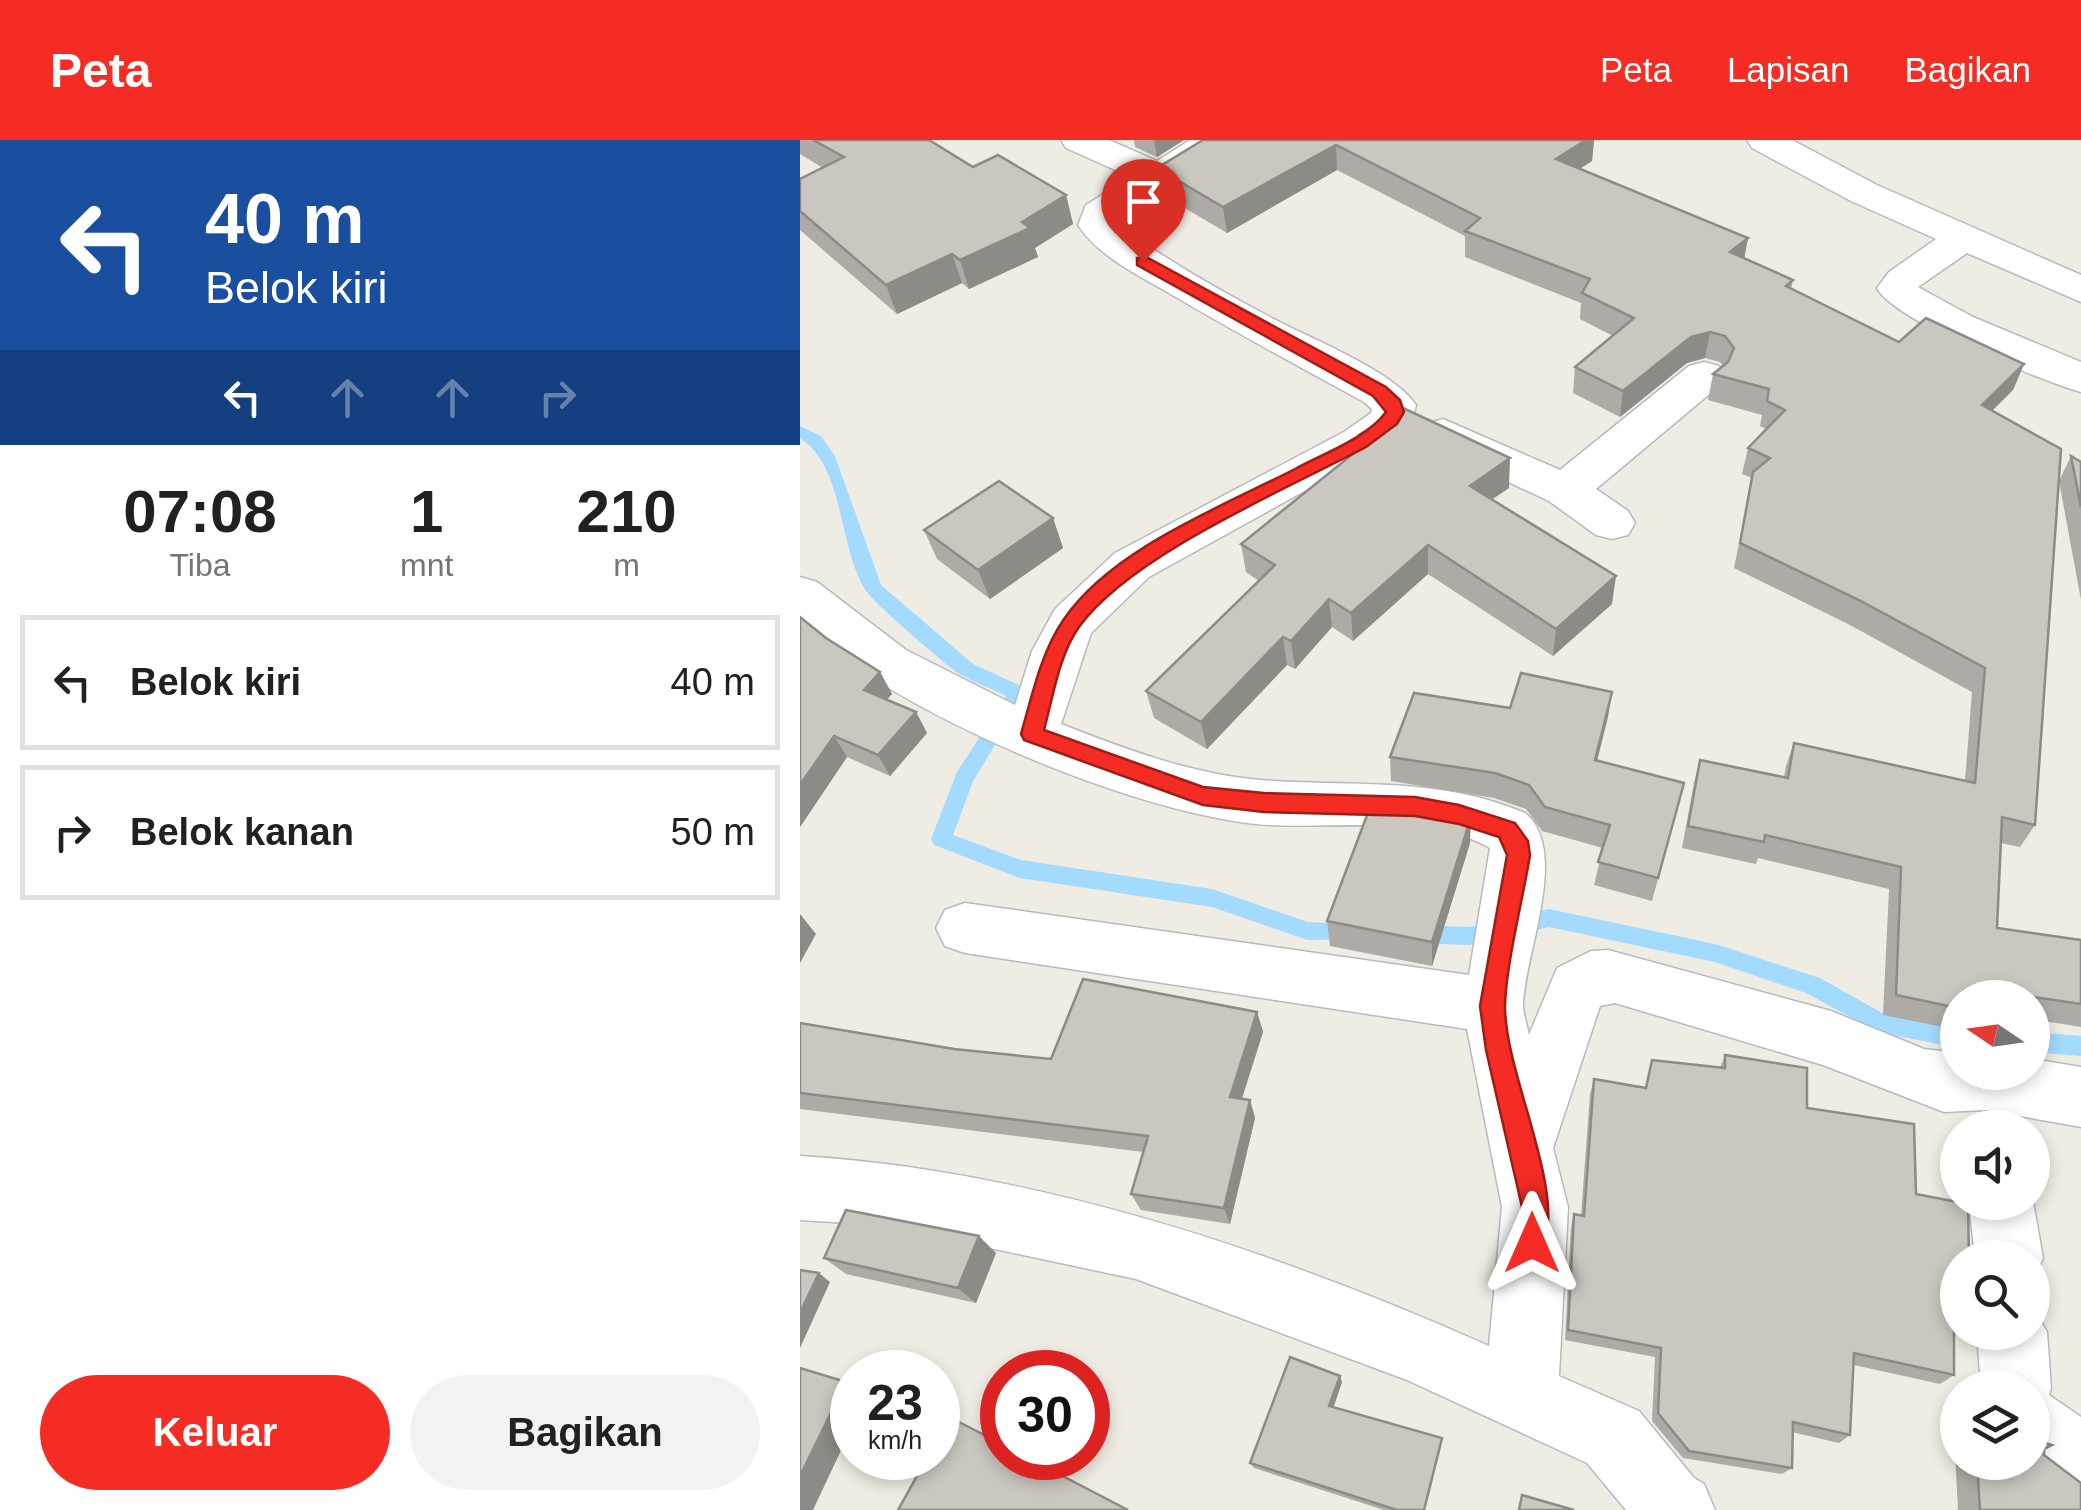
<!DOCTYPE html>
<html lang="id">
<style>
body{margin:0;font-family:Arial,sans-serif;background:#f2f2f2;color:#202124;height:100vh;display:flex;flex-direction:column;font-size:38px;white-space:nowrap}
*{box-sizing:border-box;margin:0}
p{font-size:32px;color:#757577}
.icon{flex:none;width:55px;height:55px;fill:none;stroke:currentColor;stroke-width:2;stroke-linecap:round;stroke-linejoin:round}
.map{position:relative;flex:1;overflow:hidden}
.sheet{display:flex;flex-direction:column;background:#fff;width:800px}
.sheet>*{flex:none}
.banner{background:#1a4fa0;color:#fff;overflow:hidden}
.needle{width:65px;rotate:283deg}
.buttons{position:absolute;left:1140px;top:840px;display:grid;gap:20px}
.buttons a{display:grid;place-items:center;width:110px;height:110px;border-radius:50%;background:#fff;box-shadow:0 5px 15px #0003;font-size:50px}
.speed{position:absolute;left:30px;top:1210px;display:flex;gap:20px;font-size:50px;font-weight:700;text-align:center}
.speed>*{display:grid;place-content:center;width:130px;height:130px;border-radius:50%;background:#fff;box-shadow:0 5px 15px #0003;line-height:1}
.speed small{font-size:25px;font-weight:400}
.speed .limit{border:15px solid #d22;background:#fff;color:#111}
.pin{position:absolute;display:grid;place-items:center;width:85px;height:85px;color:#fff;margin:-102px -42px;border-radius:50% 50% 50% 0;rotate:-45deg;box-shadow:0 0 10px #0007}
.pin .icon{rotate:45deg}
.me{position:absolute;width:110px;margin:-55px;rotate:0deg;stroke-linejoin:round;filter:drop-shadow(0 0 8px #0008)}
.turn{display:flex;align-items:center;gap:35px;height:210px;padding:0 40px;font-size:45px}
.turn .icon{width:130px;height:130px;stroke-width:2.5}
.turn b{display:block;font-size:70px;line-height:85px}
.lanes{display:flex;align-items:center;height:95px;padding:0 40px;background:#0003;justify-content:center;gap:50px;direction:ltr}
.lanes .off{opacity:.35}
.eta{display:flex;justify-content:space-evenly;align-items:center;height:170px;text-align:center}
.eta b{font-size:60px;font-weight:700;line-height:70px}
.action{display:flex;gap:20px;margin-top:auto;padding:20px 40px}
.action a{flex:1;height:115px;border-radius:60px;background:#f52c23;color:#fff;font-size:40px;font-weight:700;line-height:115px;text-align:center}
.action a+a{background:#f2f2f2;color:#202124}
ul{padding:0;list-style:none}
li{display:flex;align-items:center;gap:30px;height:135px;margin:0 20px 15px;padding:0 20px;border:5px solid #e0e0e0;border-radius:0px}
li div{flex:1}
li b{display:block;font-size:38px}
li em{font-style:normal}
header{display:flex;align-items:center;gap:60px;box-sizing:border-box;height:140px;padding:0 50px;background:#f52c23;color:#fff}
header strong{font-size:48px}
nav{display:flex;gap:55px;margin-inline-start:auto;font-size:35px}
main{display:flex;flex:1;min-height:0}
.map>svg:first-child{display:block}
.lines{fill:none;stroke-linecap:round;stroke-linejoin:round}
.stream{fill:#a3daff;fill-rule:evenodd}
.minor-casing{stroke:#b6babe;stroke-width:3}
.minor{fill:#fff;fill-rule:evenodd}
.wall{fill:#aeaaa5}
.shaded-wall{fill:#8d8b86}
.building{fill:#cac6c0;stroke:#8d8b86;stroke-width:2.5}
.route{fill:#f52c23;stroke:#9f1d17;stroke-width:2.5}
</style>
<header>
<strong>Peta</strong>
<nav><a>Peta</a><a>Lapisan</a><a>Bagikan</a></nav>
</header>
<main>
<section class="sheet">
<div class="banner">
<div class="turn"><svg class="icon" aria-label="left" viewBox="0 0 24 24"><path d="M17 20v-9H6M10 6l-5 5 5 5"/></svg><div><b>40 m</b>Belok kiri</div></div>
<div class="lanes"><svg class="icon" aria-label="left" viewBox="0 0 24 24"><path d="M17 20v-9H6M10 6l-5 5 5 5"/></svg><svg class="icon off" aria-label="ahead" viewBox="0 0 24 24"><path d="M12 20V5M6 11l6-6 6 6"/></svg><svg class="icon off" aria-label="ahead" viewBox="0 0 24 24"><path d="M12 20V5M6 11l6-6 6 6"/></svg><svg class="icon off" aria-label="right" viewBox="0 0 24 24"><path d="M7 20v-9h11M14 6l5 5-5 5"/></svg></div>
</div>
<div class="eta">
<div><b>07:08</b><p>Tiba</p></div>
<div><b>1</b><p>mnt</p></div>
<div><b>210</b><p>m</p></div>
</div>
<ul>
<li><svg class="icon" aria-label="left" viewBox="0 0 24 24"><path d="M17 20v-9H6M10 6l-5 5 5 5"/></svg><div><b>Belok kiri</b></div><em>40 m</em></li>
<li><svg class="icon" aria-label="right" viewBox="0 0 24 24"><path d="M7 20v-9h11M14 6l5 5-5 5"/></svg><div><b>Belok kanan</b></div><em>50 m</em></li>
</ul>
<div class="action"><a>Keluar</a><a>Bagikan</a></div>
</section>
<div class="map">
<svg width="1281" height="1370" viewBox="0 0 1281 1370">
<rect width="100%" height="100%" fill="#efece3"/>
<g class="lines">
<g class="stream">
<path d="M0 286 21 296 35 316 81 445 173 524 225 548 227 553 173 641 153 695 221 720 412 749 508 782 560 785 564 792 560 799 508 800 412 767 220 738 134 705 131 699 157 632 206 556C191 548 172 542 158 533 140 520 77 466 66 451 38 408 45 327 0 298Z"/>
<path d="M749 769 915 804 1020 838 1082 873 1158 888V908L1078 892 1006 853 915 822 749 787 669 805 617 803 610 801 606 794 610 787 617 785 669 787Z"/>
<path d="M1232 892 1281 896V916L1232 912Z"/>
</g>
<defs>
<g id="minor">
<path d="M261 0H309L357 21 390 0H433L428 8 317 78 316 84C365 119 417 149 470 177 507 197 594 231 616 265L613 278 593 302 349 437 291 493 261 584C325 609 391 634 460 640 552 647 639 636 725 673 770 710 725 813 723 864 723 874 727 885 729 895L757 828 791 811 808 810 1031 871 1124 909 1158 913V932H1232V919L1281 927V987L1186 970 1144 972 1023 925 815 863 800 866 753 1008 768 1067 759 1236 839 1271 894 1338 904 1344 915 1370H826L787 1323 607 1240 336 1139 81 1085 0 1080V1016C235 1030 475 1111 689 1206L702 1067 667 889 165 813 145 806 136 788 145 770 165 763 669 835 690 708C629 672 525 691 456 684 328 671 94 572 0 484V437L17 442 106 510 215 565 232 511 255 469 315 413 544 292 571 273 572 269 564 262C498 226 433 191 369 153 338 135 298 116 278 85L286 65 331 37 266 8Z"/>
<path d="M947 0H992L1077 45 1281 135V162L1167 113 1118 147 1173 177 1281 222V252C1243 242 1092 179 1077 148L1089 132 1136 99 1051 61 952 8Z"/>
<path d="M904 222 919 226 925 236 919 246 796 349 828 371 835 383 828 395 812 399 796 395 749 361 627 304 621 294 627 284 643 279 760 330 889 226Z"/>
<path d="M1232 1056 1243 1118 1232 1142V1118H1175L1169 1062H1232Z"/>
<path d="M1232 1166 1247 1192 1251 1248 1249 1255 1281 1277V1358L1255 1348 1223 1322H1232V1248H1181L1177 1192H1232Z"/>
</g>
</defs>
<use href="#minor" class="minor-casing"/>
<use href="#minor" class="minor"/>
</g>
<g class="wall">
<path d="M0 0H129L173 27 266 55 273 84 235 108 238 117 169 149 162 143 97 174 0 90V39L23 28 0 14Z"/>
<path d="M334 0H384L357 17 335 7Z"/>
<path d="M403 0H794L792 21 779 29 948 98 944 119 993 140 991 149 1099 202 1224 224 1213 250 1192 270 1259 341 1271 316 1281 322V460L1259 341 1235 685 1220 707 1201 703 1197 788 1281 800V887L1232 879V858H1158V890L1083 875 1089 749 958 718 956 724 882 708 894 643 900 620 984 637 986 626 994 603 1165 641 1172 552 1050 485 934 428 952 338 942 334 948 308 966 289 960 286 962 275 908 260 913 234 923 226 920 222 905 218 887 223 820 277 773 253 775 227 813 196 780 179 781 163 665 117V96L537 30 427 93 361 54 357 28Z"/>
<path d="M559 295 709 348 692 359 812 464 753 516 628 434 553 501 532 487 495 529 487 525 407 609 354 578 346 551 459 441 446 432 441 404 560 308Z"/>
<path d="M253 378 263 408 190 459 137 419 124 390Z"/>
<path d="M26 498 80 532 92 554 87 559 116 572 127 593 90 636 47 617 0 687Z"/>
<path d="M812 552 797 621 884 643 852 761 794 745 803 708 742 691 726 669 694 658 591 641 590 617 710 568Z"/>
<path d="M670 703 632 826 530 806 527 781Z"/>
<path d="M457 872 463 892 442 959 450 960 455 978 430 1084 341 1070 331 1054 343 1012 0 969V883L154 909 251 919Z"/>
<path d="M925 915 1007 968 1116 1054 1158 1118V1142L1154 1143V1235L1140 1244 1054 1225 1050 1295 1039 1303 992 1292V1328L982 1334 883 1318 852 1281 855 1217 765 1200 771 1087 774 1074 781 1075 790 954 794 939 845 948 852 920 920 928Z"/>
<path d="M196 1113 176 1163 46 1134 24 1118Z"/>
<path d="M542 1242 533 1267 642 1298 625 1370H584L454 1328 450 1323Z"/>
<path d="M1158 1292V1322H1232V1299L1244 1309V1315L1281 1370H1158L1154 1294Z"/>
</g>
<g class="shaded-wall">
<path d="M354 0H384L357 17Z"/>
<path d="M786 0H794L792 21 754 45 756 19Z"/>
<path d="M536 5 537 30 427 93 423 67Z"/>
<path d="M266 55 273 84 235 108 238 117 169 149 160 120Z"/>
<path d="M948 98 943 124 930 112Z"/>
<path d="M152 114 162 143 97 174 86 145Z"/>
<path d="M910 192 905 218 887 223 820 277 823 251 891 197Z"/>
<path d="M1224 224 1213 250 1172 291 1182 265Z"/>
<path d="M710 318 709 348 669 375 670 346Z"/>
<path d="M253 378 263 408 190 459 178 430Z"/>
<path d="M628 405V434L553 501 551 473Z"/>
<path d="M816 436 812 464 753 516 756 489Z"/>
<path d="M529 459 532 487 495 529 491 501Z"/>
<path d="M483 497 487 525 407 609 401 582Z"/>
<path d="M80 532 92 554 76 571 64 550Z"/>
<path d="M812 552 808 577 791 645 795 620Z"/>
<path d="M116 572 127 593 90 636 78 615Z"/>
<path d="M34 596 47 617 0 687V645Z"/>
<path d="M671 677 670 703 632 826V802Z"/>
<path d="M0 774 16 794 0 823Z"/>
<path d="M457 872 463 892 436 976 430 957Z"/>
<path d="M450 960 455 978 430 1084 424 1068Z"/>
<path d="M179 1096 196 1113 176 1163 158 1148Z"/>
<path d="M19 1133 30 1142 0 1208V1173Z"/>
<path d="M540 1236 542 1242 532 1272 529 1266Z"/>
<path d="M46 1242 52 1245V1287L13 1370H0V1336Z"/>
</g>
<g class="building">
<path d="M13 0H129L173 27 198 15 266 55 222 82 230 88 160 120 152 114 86 145 0 71V39L44 17Z"/>
<path d="M403 0H786L756 19 948 98 930 112 993 140 986 146 1099 202 1126 178 1224 224 1182 265 1261 309 1235 685 1202 677 1197 788 1281 800V864L1187 850V858H1158V868L1096 855 1101 727 965 695 964 702 888 686 900 620 988 638 994 603 1175 643 1185 528 1059 460 940 403 953 332 970 318 948 308 985 270 967 261 969 249 913 234 928 222 934 208 925 196 910 192 891 197 823 251 775 227 834 178 782 153 790 139 665 91 680 78 536 5 423 67 357 28Z"/>
<path d="M603 268 710 318 670 346 816 436 756 489 628 405 551 473 529 459 491 501 483 497 401 582 346 551 475 425 441 404 569 301 559 295Z"/>
<path d="M1271 316 1281 322V367Z"/>
<path d="M199 341 253 378 178 430 124 390Z"/>
<path d="M0 477 26 498 80 532 64 550 116 572 78 615 34 596 0 645Z"/>
<path d="M721 533 812 552 795 620 884 643 858 738 798 722 810 685 745 667 729 645 695 633 590 617 614 553 710 568Z"/>
<path d="M572 662 637 667 671 677 632 802 527 781Z"/>
<path d="M283 839 457 872 430 957 450 960 424 1068 331 1054 348 996 0 953V883L154 909 251 919Z"/>
<path d="M925 915 1007 928V968L1114 984 1116 1054 1168 1064 1169 1118H1158V1130L1154 1129V1235L1054 1213 1050 1295 993 1282 992 1328 889 1311 858 1273 861 1208 768 1190 774 1074 784 1076 794 939 846 948 852 920 925 928Z"/>
<path d="M46 1070 179 1096 158 1148 24 1118Z"/>
<path d="M0 1130 19 1133 0 1173Z"/>
<path d="M490 1217 540 1236 529 1266 642 1298 624 1370H597L450 1323Z"/>
<path d="M0 1228 46 1242 0 1336Z"/>
<path d="M149 1277 202 1304V1318H228L328 1370H98L127 1318H138V1298Z"/>
<path d="M1232 1299 1252 1305 1244 1309V1315L1281 1343V1370H1180L1177 1322H1232Z"/>
<path d="M722 1355 774 1370H719Z"/>
</g>
<path class="route" d="M337 118H348L586 247 600 260 604 272 597 284 566 307C485 350 331 415 279 487 259 515 253 557 244 590L403 647 464 653 615 657 659 665 715 683 728 701 730 715C723 759 706 824 705 866 705 937 768 1050 742 1113L732 1117 722 1113 718 1103 722 1067 686 910 680 866 707 715 699 697 659 684 615 676 464 672 403 665 224 600 221 594C232 556 241 512 264 479 312 409 421 367 495 329 524 313 566 299 586 272L573 256 337 125Z"/>
</svg>
<div class="buttons">
<a><svg class="needle" viewBox="-14 -14 28 28"><path d="M0-13l5 13h-10z" fill="#e53935"/><path d="M0 13l5-13h-10z" fill="#757577"/></svg></a>
<a><svg class="icon" aria-label="sound" viewBox="0 0 24 24"><path d="M4 9h4l5-4v14l-5-4H4zM17 9q2 3 0 6"/></svg></a>
<a><svg class="icon" aria-label="search" viewBox="0 0 24 24"><circle cx="10" cy="10" r="6"/><path d="M15 15l6 6"/></svg></a>
<a><svg class="icon" aria-label="layers" viewBox="0 0 24 24"><path d="M12 4l9 5-9 5-9-5zM3 14l9 5 9-5"/></svg></a>
</div>
<div class="speed"><div>23<small>km/h</small></div><div class="limit">30</div></div>
<div class="pin" style="left:343px;top:121px;background:#d93025"><svg class="icon" aria-label="arrive" viewBox="0 0 24 24"><path d="M6 21V4h12l-3 4 3 4H6"/></svg></div>
<svg class="me" style="left:732px;top:1103px" viewBox="-20 -20 40 40"><path d="M0-17L14 15 0 8-14 15z" fill="#f52c23" stroke="#fff" stroke-width="4"/></svg>
</div>
</main>
